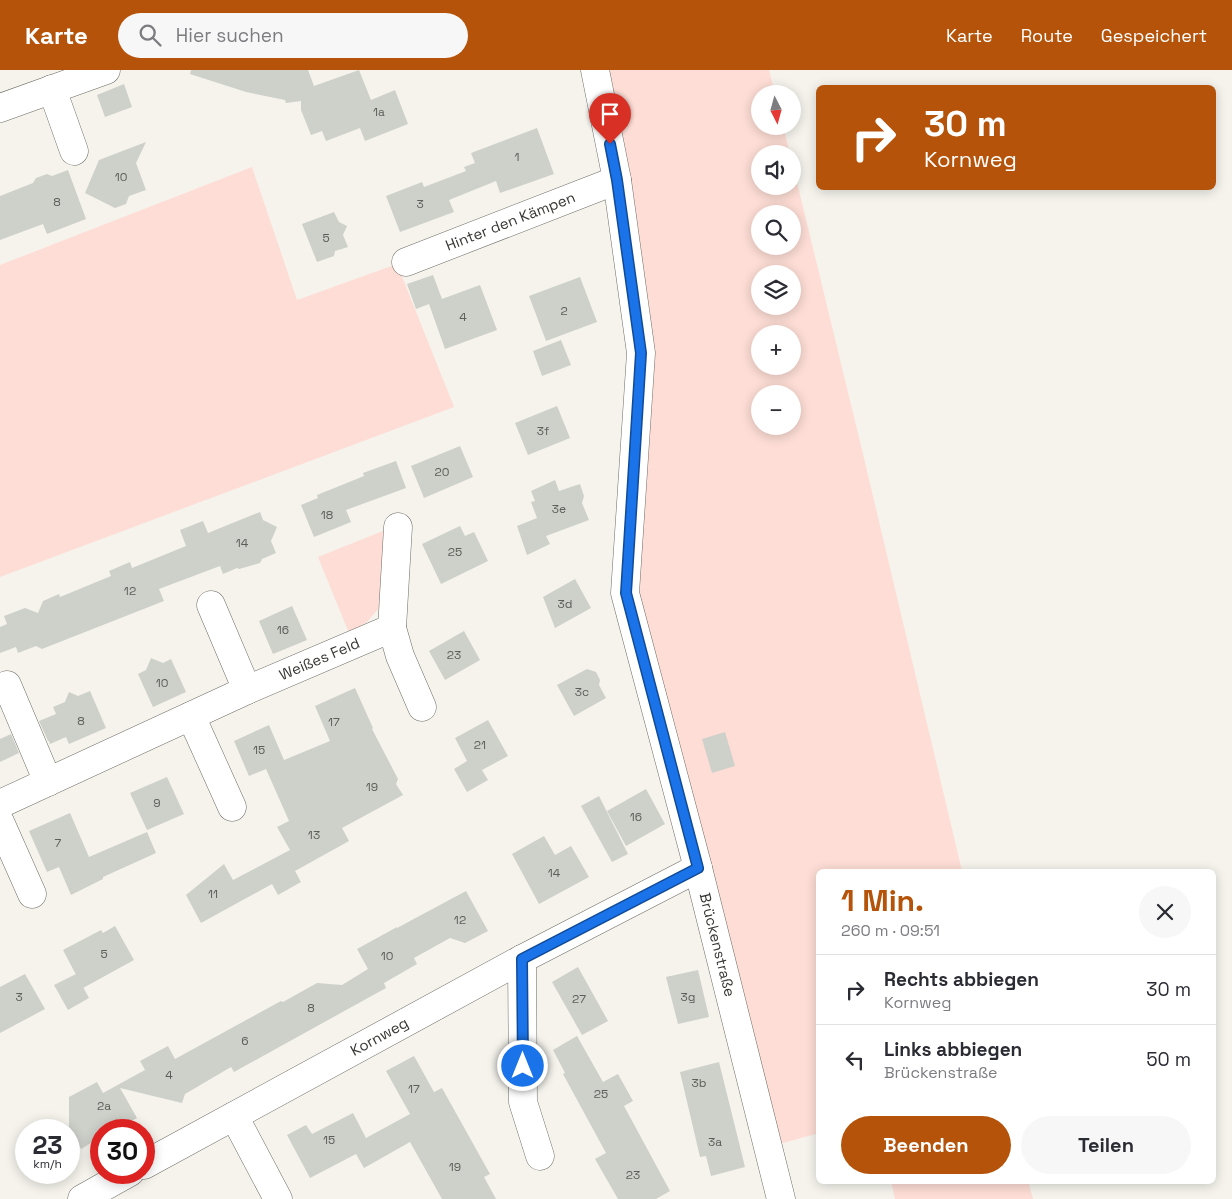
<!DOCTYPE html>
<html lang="de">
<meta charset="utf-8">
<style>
body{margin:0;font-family:"Space Grotesk",sans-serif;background:#f7f7f7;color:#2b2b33;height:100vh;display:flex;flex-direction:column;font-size:19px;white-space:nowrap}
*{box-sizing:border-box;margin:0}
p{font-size:16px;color:#7c7c81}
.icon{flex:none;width:28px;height:28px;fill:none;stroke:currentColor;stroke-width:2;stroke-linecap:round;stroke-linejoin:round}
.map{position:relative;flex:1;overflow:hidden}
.panel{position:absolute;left:816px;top:799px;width:400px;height:315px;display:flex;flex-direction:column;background:#fff;border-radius:8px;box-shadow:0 2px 12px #0003}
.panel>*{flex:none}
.guide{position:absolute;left:816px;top:15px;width:400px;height:105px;border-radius:8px;box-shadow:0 2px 12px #0003;background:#b45309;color:#fff;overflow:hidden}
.needle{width:32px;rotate:174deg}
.fabs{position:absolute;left:751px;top:15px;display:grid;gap:10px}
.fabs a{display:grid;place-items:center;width:50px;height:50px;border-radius:50%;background:#fff;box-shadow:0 2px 12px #0003;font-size:25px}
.speed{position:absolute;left:15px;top:1049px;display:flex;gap:10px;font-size:25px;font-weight:700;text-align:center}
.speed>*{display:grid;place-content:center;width:65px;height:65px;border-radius:50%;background:#fff;box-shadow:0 2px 12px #0003;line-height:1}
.speed small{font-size:12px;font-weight:400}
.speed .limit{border:8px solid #d22;background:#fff;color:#111}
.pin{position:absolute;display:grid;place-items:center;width:42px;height:42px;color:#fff;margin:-51px -21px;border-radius:50% 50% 50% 0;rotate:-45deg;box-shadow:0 0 5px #0007}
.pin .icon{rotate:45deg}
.me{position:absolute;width:55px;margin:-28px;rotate:0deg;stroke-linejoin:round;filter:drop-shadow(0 0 4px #0008)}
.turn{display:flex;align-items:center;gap:18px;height:105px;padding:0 25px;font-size:22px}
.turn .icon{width:65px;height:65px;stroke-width:2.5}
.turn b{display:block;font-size:35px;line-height:42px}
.round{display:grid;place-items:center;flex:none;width:52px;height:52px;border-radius:26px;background:#f7f7f7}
.headline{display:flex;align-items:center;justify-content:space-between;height:85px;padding:0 25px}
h1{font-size:30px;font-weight:800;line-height:38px;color:#b45309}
.button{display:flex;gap:10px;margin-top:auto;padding:10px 25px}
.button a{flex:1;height:58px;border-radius:30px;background:#b45309;color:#fff;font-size:20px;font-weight:800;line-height:58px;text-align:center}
.button a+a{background:#f7f7f7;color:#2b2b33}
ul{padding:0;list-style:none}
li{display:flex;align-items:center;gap:15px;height:70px;padding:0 25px;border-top:1px solid #e1e1e2}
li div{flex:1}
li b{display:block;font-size:19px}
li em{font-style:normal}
header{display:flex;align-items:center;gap:30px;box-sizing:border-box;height:70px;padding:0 25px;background:#b45309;color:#fff}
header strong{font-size:24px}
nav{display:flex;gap:28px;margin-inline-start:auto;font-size:18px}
.search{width:350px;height:45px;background:#f7f7f7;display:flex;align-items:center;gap:12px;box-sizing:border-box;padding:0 18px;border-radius:28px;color:#7c7c81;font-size:19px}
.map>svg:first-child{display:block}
.green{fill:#fdddd5;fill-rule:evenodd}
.building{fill:#ced1ca}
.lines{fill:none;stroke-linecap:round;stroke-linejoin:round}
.street-casing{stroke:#6d6c65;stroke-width:29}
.street{stroke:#fff;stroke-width:28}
.route-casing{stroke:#114b97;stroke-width:12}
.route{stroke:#1a73e8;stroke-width:9}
.labels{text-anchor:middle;stroke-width:4;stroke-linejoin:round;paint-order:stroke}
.number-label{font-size:12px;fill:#5d5e5a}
.street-label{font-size:15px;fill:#373734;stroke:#fff}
</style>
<header>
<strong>Karte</strong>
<div class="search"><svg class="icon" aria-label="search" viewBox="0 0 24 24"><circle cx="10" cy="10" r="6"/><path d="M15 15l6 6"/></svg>Hier suchen</div>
<nav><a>Karte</a><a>Route</a><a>Gespeichert</a></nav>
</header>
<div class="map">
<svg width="1232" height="1129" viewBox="0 0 1232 1129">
<rect width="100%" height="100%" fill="#f5f3ec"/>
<g class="green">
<path d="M600 0H769L775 24H760V56H783L790 84H760V116H792L793 96 862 380 962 801H819V1063L776 1075 631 525 648 282ZM760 144H792V176H760ZM760 204H792V236H760ZM760 264H792V296H760ZM760 324H792V356H760Z"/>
<path d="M252 97 297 230 397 194 454 337 0 507V195Z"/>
<path d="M383 461V524L378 539 367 552 349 563 318 487Z"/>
<path d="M891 1111H1028L1033 1129H895Z"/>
</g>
<g class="building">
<path d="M191 0H308L314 16 359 0 371 30 395 20 408 54 365 71 360 58 326 71 322 61 311 65 301 40V31L286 33 285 30 246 22 190 4Z"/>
<path d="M124 14 132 37 105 47 97 25Z"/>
<path d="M537 58 554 104 500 123 496 111 449 130 454 142 400 162 386 126 422 112 424 117 466 101 464 97 475 93 471 83Z"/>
<path d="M146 72 136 93 146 120 129 126 126 134 115 138 85 123 99 90Z"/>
<path d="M68 100 86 149 47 164 43 154 0 170V126L33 113 36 108 47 104 52 106Z"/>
<path d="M334 142 339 152 347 156 343 165 348 177 335 181 334 186 317 192 302 154Z"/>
<path d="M433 205 442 229 480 215 497 260 445 279 429 234 416 239 407 214Z"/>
<path d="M580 207 597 252 546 271 529 226Z"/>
<path d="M561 270 571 295 542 306 533 281Z"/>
<path d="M557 336 570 368 528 385 515 353Z"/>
<path d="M460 376 473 407 424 428 411 396Z"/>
<path d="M396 391 406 418 346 440 351 452 314 467 301 435 318 428 317 425 364 406 363 403Z"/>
<path d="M555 410 559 421 580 414 584 426 582 433 589 450 546 466 550 474 527 485 517 456 537 448 531 432 535 431 531 421Z"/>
<path d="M260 442 263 450 277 457 271 471 276 483 262 489 260 493 239 499 237 498 223 504 220 496 159 519 164 531 75 566 42 579 36 576 18 583 16 577 0 583V557L7 554 4 546 25 538 38 543 43 531 59 524 60 527 111 506 109 501 130 492 132 498 186 476 180 460 203 451 208 463Z"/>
<path d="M460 456 465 466 474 462 488 491 441 514 422 474Z"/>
<path d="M575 509 591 538 555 558 543 527Z"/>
<path d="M292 536 307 570 273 584 259 551Z"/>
<path d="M464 561 480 590 445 610 429 581Z"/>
<path d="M151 588 163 593 171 589 186 622 153 637 138 604 146 600Z"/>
<path d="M587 599 596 602 600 610 599 615 606 628 574 646 557 615Z"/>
<path d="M355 618 373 658 372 659 398 709 396 714 403 725 342 758 349 771 295 801 301 812 278 825 272 814 201 853 186 825 224 794 233 810 290 780 277 757 289 751 266 699 249 706 234 671 269 655 284 690 330 671 315 636Z"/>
<path d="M90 621 106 658 69 674 66 667 50 674 49 671H48L39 651 56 644 53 637 65 632 69 622 78 626Z"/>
<path d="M488 650 508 686 482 700 488 710 467 722 454 699 467 691 455 668Z"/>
<path d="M725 662 735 696 712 703 702 669Z"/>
<path d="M11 664 19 683 0 692V669Z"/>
<path d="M167 707 184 744 147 760 130 723Z"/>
<path d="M646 719 665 754 626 776 607 741Z"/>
<path d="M599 726 628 784 612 792 581 736Z"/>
<path d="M70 743 89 787 147 762 156 783 103 807V809L71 825 59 797 47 802 29 761Z"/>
<path d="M544 766 555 785 571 776 589 807 539 834 512 784Z"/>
<path d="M466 821 488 861 465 873 450 868 414 888 417 894 384 913 386 918 234 1002 231 997 185 1024 182 1033 120 1018 137 1048 114 1060H101V1067L81 1079 69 1057V1027L97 1012 103 1023 145 1000 140 991 168 976 175 989 281 931 283 932 317 913 342 915 368 899 357 879 397 857V858Z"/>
<path d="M115 856 134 890 83 918 63 880 101 860 103 863Z"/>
<path d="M578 897 608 951 582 965 552 912Z"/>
<path d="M698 900 709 947 678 954 666 907Z"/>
<path d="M25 904 45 939 0 963V917Z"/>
<path d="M76 904 89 928 68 940 54 915Z"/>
<path d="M577 966 603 1012 618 1004 633 1031 624 1036 670 1121 656 1129H618L595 1089 606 1083 563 1004 565 1003 553 980Z"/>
<path d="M414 986 434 1022 442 1018 490 1104 484 1107 496 1129H442L410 1072 364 1098 356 1084 310 1108 287 1065 306 1055 312 1064 353 1043 366 1068 410 1044 386 1001Z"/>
<path d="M719 992 745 1097 711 1106 706 1086 700 1087 680 1002Z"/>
</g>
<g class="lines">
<defs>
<g id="street">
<path id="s1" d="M595 0 617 110 641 283 625 523 698 798 781 1129"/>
<path d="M52 19 74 81"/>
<path d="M0 38 106 0"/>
<path id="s2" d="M406 192 617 110"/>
<path d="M211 535 247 620"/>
<path d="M392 558 398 457"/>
<path d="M7 615 48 712"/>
<path d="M191 646 232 737"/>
<path id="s3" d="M0 734 247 620 392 558 400 586 422 637"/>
<path d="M0 752 32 824"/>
<path d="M522 889 523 1032 540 1086"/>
<path d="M234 1046 278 1129"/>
<path id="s4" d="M144 1095 522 889 698 798"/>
<path d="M82 1129 130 1102"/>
</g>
</defs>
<use href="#street" class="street-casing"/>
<use href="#street" class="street"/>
</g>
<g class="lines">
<defs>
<path id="route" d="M523 996 522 889 698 798 626 523 641 283 617 110 610 74"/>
</defs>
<use href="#route" class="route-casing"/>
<use href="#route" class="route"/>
</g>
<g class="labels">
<g class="number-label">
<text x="379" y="46">1a</text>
<text x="517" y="91">1</text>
<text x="121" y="111">10</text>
<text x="57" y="136">8</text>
<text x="420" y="138">3</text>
<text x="326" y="172">5</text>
<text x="564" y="245">2</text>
<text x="463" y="251">4</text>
<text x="543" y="365">3f</text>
<text x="442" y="406">20</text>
<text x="559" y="443">3e</text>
<text x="327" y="449">18</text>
<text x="242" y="477">14</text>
<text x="455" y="486">25</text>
<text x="130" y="525">12</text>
<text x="565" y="538">3d</text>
<text x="283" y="564">16</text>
<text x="454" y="589">23</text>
<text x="162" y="617">10</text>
<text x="582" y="626">3c</text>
<text x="81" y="655">8</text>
<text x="334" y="656">17</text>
<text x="480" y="679">21</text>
<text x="259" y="684">15</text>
<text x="372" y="721">19</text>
<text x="157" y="737">9</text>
<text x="636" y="751">16</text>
<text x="314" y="769">13</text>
<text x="58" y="777">7</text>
<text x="554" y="807">14</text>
<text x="213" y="828">11</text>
<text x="460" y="854">12</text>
<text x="104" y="888">5</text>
<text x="387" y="890">10</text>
<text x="19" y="931">3</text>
<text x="688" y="931">3g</text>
<text x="579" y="933">27</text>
<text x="311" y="942">8</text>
<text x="245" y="975">6</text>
<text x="169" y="1009">4</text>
<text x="699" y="1017">3b</text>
<text x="414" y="1023">17</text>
<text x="601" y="1028">25</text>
<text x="104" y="1040">2a</text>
<text x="329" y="1074">15</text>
<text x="715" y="1076">3a</text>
<text x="455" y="1101">19</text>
<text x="633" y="1109">23</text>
</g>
<g class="street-label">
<text dy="5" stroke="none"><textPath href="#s2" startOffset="112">Hinter den Kämpen</textPath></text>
<text dy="5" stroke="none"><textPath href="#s3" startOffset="351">Weißes Feld</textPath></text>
<text dy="5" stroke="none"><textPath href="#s1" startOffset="891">Brückenstraße</textPath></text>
<text dy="5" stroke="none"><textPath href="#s4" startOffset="268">Kornweg</textPath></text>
</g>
</g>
</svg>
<div class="fabs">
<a><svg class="needle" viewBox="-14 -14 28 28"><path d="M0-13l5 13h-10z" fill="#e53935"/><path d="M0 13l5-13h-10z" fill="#7c7c81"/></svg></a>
<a><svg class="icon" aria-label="sound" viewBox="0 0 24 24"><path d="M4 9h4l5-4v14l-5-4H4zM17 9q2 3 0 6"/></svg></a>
<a><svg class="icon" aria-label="search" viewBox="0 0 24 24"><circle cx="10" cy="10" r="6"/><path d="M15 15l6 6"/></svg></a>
<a><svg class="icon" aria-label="layers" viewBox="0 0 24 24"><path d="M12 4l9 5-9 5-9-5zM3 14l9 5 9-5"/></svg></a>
<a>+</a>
<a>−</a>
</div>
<div class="speed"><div>23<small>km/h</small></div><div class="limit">30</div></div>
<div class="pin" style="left:610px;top:74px;background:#d93025"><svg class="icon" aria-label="arrive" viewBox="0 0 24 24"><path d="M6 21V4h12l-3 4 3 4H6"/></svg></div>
<svg class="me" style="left:523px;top:996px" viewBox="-20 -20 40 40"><circle r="17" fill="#1a73e8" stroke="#fff" stroke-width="3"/><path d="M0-11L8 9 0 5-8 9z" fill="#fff"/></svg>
<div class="guide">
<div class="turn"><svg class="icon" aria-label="right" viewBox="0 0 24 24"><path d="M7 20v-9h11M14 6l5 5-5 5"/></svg><div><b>30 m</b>Kornweg</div></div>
</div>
<section class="panel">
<div class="headline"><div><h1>1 Min.</h1><p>260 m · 09:51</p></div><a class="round"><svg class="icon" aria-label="close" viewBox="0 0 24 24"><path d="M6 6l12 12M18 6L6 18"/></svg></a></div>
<ul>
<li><svg class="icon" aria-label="right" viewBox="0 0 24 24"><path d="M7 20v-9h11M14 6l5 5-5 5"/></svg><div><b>Rechts abbiegen</b><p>Kornweg</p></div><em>30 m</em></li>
<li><svg class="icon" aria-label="left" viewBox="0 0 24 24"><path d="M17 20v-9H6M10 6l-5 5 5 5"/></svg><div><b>Links abbiegen</b><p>Brückenstraße</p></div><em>50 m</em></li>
</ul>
<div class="button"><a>Beenden</a><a>Teilen</a></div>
</section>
</div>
